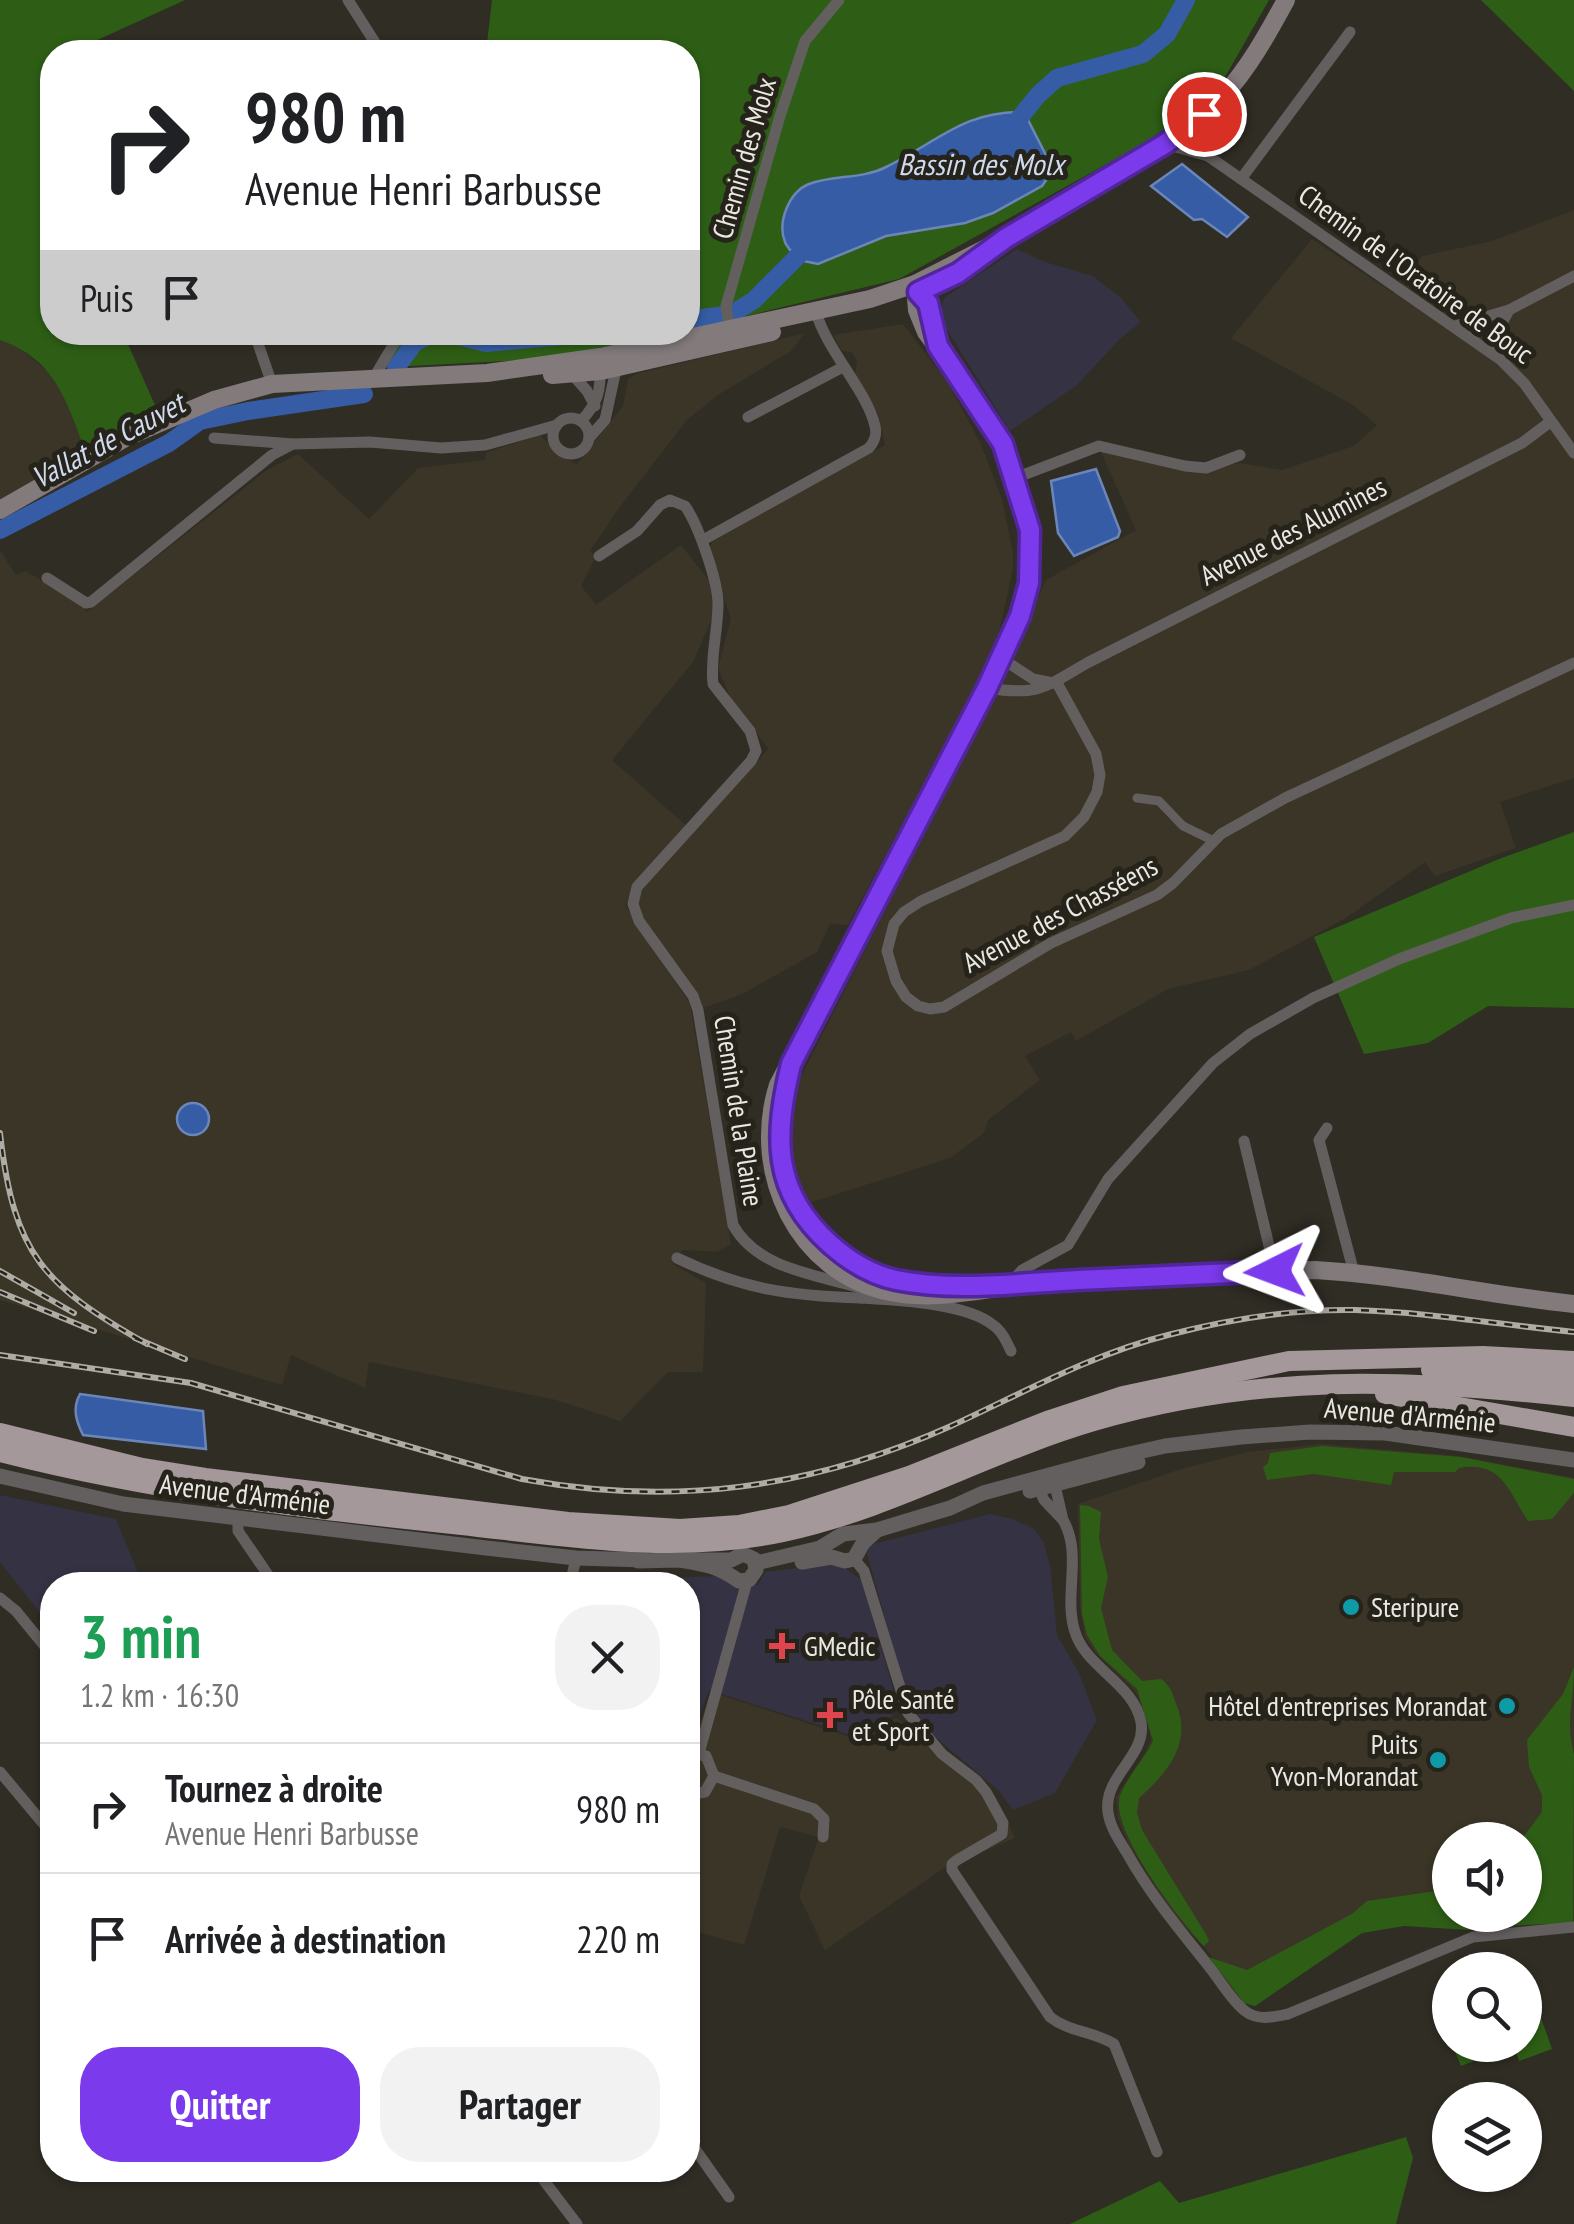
<!DOCTYPE html>
<html lang="fr">
<meta charset="utf-8">
<style>
body{margin:0;font-family:"PT Sans Narrow",sans-serif;background:#f2f2f2;color:#202124;height:100vh;display:flex;flex-direction:column;font-size:38px;white-space:nowrap}
*{box-sizing:border-box;margin:0}
p{font-size:32px;color:#757577}
.icon{flex:none;width:55px;height:55px;fill:none;stroke:currentColor;stroke-width:2;stroke-linecap:round;stroke-linejoin:round}
.map{position:relative;flex:1;overflow:hidden}
.drawer{position:absolute;left:40px;top:1572px;width:660px;height:610px;display:flex;flex-direction:column;background:#fff;border-radius:40px;box-shadow:0 2px 8px #0004}
.drawer>*{flex:none}
.guide{position:absolute;left:40px;top:40px;width:660px;height:305px;border-radius:40px;box-shadow:0 2px 8px #0004;background:#fff;color:#202124;overflow:hidden}
.buttons{position:absolute;left:1432px;top:1822px;display:grid;gap:20px}
.buttons a{display:grid;place-items:center;width:110px;height:110px;border-radius:50%;background:#fff;box-shadow:0 2px 8px #0004;font-size:50px}
.pin{position:absolute;display:grid;place-items:center;width:85px;height:85px;color:#fff;margin:-42px;border:5px solid #fff;border-radius:50%;box-shadow:0 2px 10px #0007}
.me{position:absolute;width:110px;margin:-55px;rotate:267deg;stroke-linejoin:round;filter:drop-shadow(0 0 8px #0008)}
.turn{display:flex;align-items:center;gap:35px;height:210px;padding:0 40px;font-size:45px}
.turn .icon{width:130px;height:130px;stroke-width:2.5}
.turn b{display:block;font-size:70px;line-height:85px}
.then{display:flex;align-items:center;height:95px;padding:0 40px;background:#0003;gap:20px;font-size:38px}
.round{display:grid;place-items:center;flex:none;width:105px;height:105px;border-radius:40px;background:#f2f2f2}
.head{display:flex;align-items:center;justify-content:space-between;height:170px;padding:0 40px}
h1{font-size:60px;font-weight:600;line-height:75px;color:#1e9e55}
.button{display:flex;gap:20px;margin-top:auto;padding:20px 40px}
.button a{flex:1;height:115px;border-radius:40px;background:#7c3aed;color:#fff;font-size:40px;font-weight:600;line-height:115px;text-align:center}
.button a+a{background:#f2f2f2;color:#202124}
ul{padding:0;list-style:none}
li{display:flex;align-items:center;gap:30px;height:130px;padding:0 40px;border-top:2px solid #e0e0e0}
li div{flex:1}
li b{display:block;font-size:38px}
li em{font-style:normal}
.map>svg:first-child{display:block}
.commercial{fill:#353243}
.built{fill:#3a3526;fill-rule:evenodd}
.green{fill:#2e5e16}
.water{fill:#355ca4;stroke:#6b86b7;stroke-width:2.5}
.lines{fill:none;stroke-linecap:round;stroke-linejoin:round}
.river{stroke:#355ca4;stroke-width:18}
.pedestrian{stroke:#645f5f;stroke-width:9}
.minor{stroke:#645f5f;stroke-width:11}
.tertiary{stroke:#645f5f;stroke-width:15}
.secondary{stroke:#827a7b;stroke-width:18}
.trunk{stroke:#a4989a;stroke-width:20}
.rail-casing{stroke:#aeaca5;stroke-width:6}
.rail{stroke:#26231b;stroke-width:2.5;stroke-dasharray:8;stroke-linecap:butt}
.route-casing{stroke:#51269a;stroke-width:25}
.route{stroke:#7c3aed;stroke-width:18}
.culture-dot{fill:#0f9aa8;stroke:#26231b;stroke-width:4}
.health-dot{fill:#e0444e;stroke:#26231b;stroke-width:4}
.labels{text-anchor:middle;stroke-width:10;stroke-linejoin:round;paint-order:stroke}
.street-label{font-size:28px;fill:#eae8e2;stroke:#26231b}
.poi-label{font-size:28px;fill:#eae8e2;stroke:#26231b;text-anchor:start}
.water-label{font-size:30px;font-style:italic;fill:#d0dbf0;stroke:#26231b}
</style>
<div class="map">
<svg width="1574" height="2224" viewBox="0 0 1574 2224">
<rect width="100%" height="100%" fill="#302d25"/>
<g class="commercial">
<path d="M1017 249 1045 262 1093 276 1121 298 1141 322 1119 340 1077 385 1010 431 939 317 944 298Z"/>
<path d="M0 1495 116 1519 143 1585H52V1628L0 1562Z"/>
<path d="M990 1514 1013 1519 1034 1529 1043 1541 1050 1565 1057 1635 1079 1673 1097 1720 1055 1793 1013 1810 998 1790 927 1730 907 1697 867 1554 870 1545Z"/>
<path d="M836 1563 861 1579 899 1709 867 1740 709 1690 691 1741 688 1743V1585H578L586 1581 720 1576 739 1585H758L765 1572Z"/>
</g>
<g class="built">
<path d="M1574 210V778L1500 802 1516 848 1435 876 1425 862 1346 918 1249 970 1168 989 1076 1041 1071 1032 1025 1056 1040 1080 988 1120 984 1133 950 1158 806 1204 791 1168 786 1131 796 1086 988 708 1046 580 1136 530 1100 450 1181 470H1203L1239 463 1282 470 1354 446 1377 425 1353 405 1231 338 1312 239 1393 293 1422 256 1492 241Z"/>
<path d="M903 324 948 383 980 442 1002 499 1013 553V569L1000 628 988 663 848 925 830 924 817 952 742 994 701 1009 642 919 638 905 643 888 768 749 730 697 718 668 731 618 708 555 709 548 713 541 885 445 878 414 855 375 857 361 852 352 842 351 833 335Z"/>
<path d="M805 333 791 351 718 395 687 420 619 508 590 551 596 557 581 586 596 605 681 545 712 584 715 612 693 662 612 760 690 829 625 905 690 1004 731 1244 717 1252 682 1250 673 1264 706 1283 703 1372H668L620 1421 556 1400 369 1362 365 1388 291 1355 282 1385 0 1300V550L16 575 26 571 78 603 87 612 267 470 298 454 369 519 418 468 484 460 487 452 540 435 562 457 577 464 623 406 628 379 636 374Z"/>
<path d="M0 340 17 346 58 380 86 452 0 500Z"/>
<path d="M1321 1444 1459 1456 1574 1478V1922L1369 1912 1260 1965 1247 1970 1235 1968 1213 1957 1172 1913 1128 1843 1118 1819 1116 1797 1145 1753 1151 1739 1146 1716 1135 1691 1095 1652 1085 1637 1080 1608 1078 1504 1181 1469 1248 1452ZM1450 1840H1525V1915H1450Z"/>
<path d="M711 1692 869 1743 896 1718 917 1730 996 1798 1015 1838 944 1868 825 1950 799 1896 819 1837 780 1827 744 1945 688 1929V1747L692 1745Z"/>
</g>
<g class="green">
<path d="M0 0H185L71 52H52V332L123 333 158 412 86 452C66 402 57 360 0 340Z"/>
<path d="M492 0H1269L1217 91 1143 144 899 279 688 330V52H486Z"/>
<path d="M1481 0H1574V91Z"/>
<path d="M394 333H674L543 359 374 368Z"/>
<path d="M1574 832V1008L1488 1006 1428 1043 1364 1054 1314 937 1499 859Z"/>
<path d="M1322 1446 1461 1457 1574 1479V1493L1552 1519 1528 1521C1509 1493 1503 1460 1459 1468L1455 1472H1394L1391 1485 1314 1474 1267 1480 1263 1467 1268 1463 1270 1453Z"/>
<path d="M1080 1505 1089 1506 1101 1512 1099 1539 1108 1577 1101 1608 1112 1650 1142 1681 1161 1679C1171 1686 1173 1695 1177 1706 1192 1745 1166 1774 1139 1798L1137 1813 1142 1830 1207 1936 1209 1941 1204 1946C1179 1919 1116 1838 1119 1801 1120 1786 1145 1758 1153 1741L1137 1689 1100 1656 1087 1635 1082 1614Z"/>
<path d="M1574 1667C1574 1702 1565 1721 1574 1755L1573 1923 1478 1927 1469 1930 1404 1926 1362 1933 1255 2006 1244 2003 1209 1957 1247 1970 1352 1914 1367 1901 1450 1889V1915H1525V1840H1521L1542 1812V1795L1529 1767 1527 1740 1563 1694Z"/>
<path d="M1529 1984 1552 2049 1519 2061 1514 2045H1525V1986Z"/>
<path d="M1452 2045H1482L1487 2056 1461 2066Z"/>
<path d="M1406 2137 1413 2158 1396 2224H1070L1160 2181 1179 2203Z"/>
</g>
<g class="water">
<path d="M1024 112 1051 165V173L1042 186 993 213 965 223 886 236 818 264 799 260C795 255 787 248 785 242 777 222 789 192 809 184 832 175 861 179 884 168 935 144 964 110 1024 112Z"/>
<path d="M1182 164 1248 217 1227 237 1202 219 1194 220 1151 186Z"/>
<path d="M1096 469 1120 531 1118 537 1074 556 1058 533 1051 481Z"/>
<circle cx="193" cy="1119" r="16"/>
<path d="M80 1394 203 1411 206 1449 83 1435C76 1421 72 1408 80 1394Z"/>
</g>
<g class="lines">
<g class="river">
<path d="M1010 130 1038 95 1057 78 1143 54 1167 34 1186 0"/>
<path d="M688 320 732 314 754 300 811 243"/>
<path d="M443 332 486 343 607 332"/>
<path d="M396 368 415 342 438 332"/>
<path d="M0 530 169 443 200 421 248 411 364 394"/>
</g>
<path class="pedestrian" d="M1137 798 1159 801 1183 826 1214 841"/>
<g class="minor">
<path d="M348 0 381 52"/>
<path d="M1204 114 1200 136 1208 156"/>
<path d="M1165 144 1208 156 1501 360 1524 383 1574 453"/>
<path d="M1241 179 1350 32"/>
<path d="M1455 326 1509 310 1574 276"/>
<path d="M254 332 272 384"/>
<path d="M730 332 726 306 780 116 805 41 839 0"/>
<path d="M1488 350 1509 310"/>
<path d="M572 374 587 391 595 406"/>
<path d="M373 379 401 332"/>
<path d="M748 417 843 367"/>
<circle cx="571" cy="436" r="18"/>
<path d="M581 421C598 403 601 391 600 366"/>
<path d="M214 438 293 444"/>
<path d="M589 438 605 420 617 365"/>
<path d="M1015 478 1099 446 1185 466 1206 468 1240 455"/>
<path d="M703 540 869 448C875 441 877 435 875 426 867 391 827 351 816 312"/>
<path d="M599 556 637 531 660 505 670 500 685 506C698 524 718 581 718 604 718 631 710 657 713 684L750 731 756 751 751 761 637 887 633 904 639 921 693 996 698 1010 733 1225C757 1268 813 1274 857 1287"/>
<path d="M47 578 86 603 91 602 272 455 293 444 370 442 441 448 485 445 557 425"/>
<path d="M1001 658 1033 679 1053 683"/>
<path d="M1057 683 1096 754 1100 775 1097 792 1084 817 1065 836 921 901 904 912 894 924 887 951 896 981 906 997 918 1006 930 1009 944 1007 1051 943 1157 895 1173 883 1221 834 1285 798 1574 663"/>
<path d="M987 688C1038 696 1044 688 1087 663L1522 443 1550 422"/>
<path d="M1327 1128 1319 1140 1354 1273"/>
<path d="M1244 1141 1275 1271"/>
<path d="M677 1258C741 1289 791 1296 861 1298L863 1289"/>
<path d="M1009 1285 1022 1270 1068 1245 1108 1179 1213 1063 1250 1034 1313 998 1399 959 1511 918 1574 905"/>
<path d="M861 1298C896 1300 966 1303 993 1325 1002 1331 1006 1341 1011 1351"/>
<path d="M1036 1483 1044 1500 1063 1520 1054 1481"/>
<path d="M238 1519V1531L275 1585"/>
<path d="M1063 1520C1083 1554 1063 1596 1075 1632 1086 1668 1134 1684 1141 1722 1147 1756 1103 1776 1108 1812 1110 1827 1119 1840 1127 1853 1151 1896 1181 1931 1211 1969 1221 1982 1232 2001 1245 2011 1258 2021 1274 2017 1288 2014L1473 1937 1574 1927"/>
<path d="M854 1559 864 1571 908 1713 942 1754 976 1780 986 1792 1003 1823 1002 1834 957 1860 952 1864V1870L1050 2017C1069 2032 1093 2031 1114 2044L1157 2152"/>
<path d="M564 1585 572 1576 576 1558"/>
<path d="M0 1598 16 1611 52 1655"/>
<path d="M688 1753 706 1756 714 1776 705 1792 688 1795"/>
<path d="M699 1753 746 1585"/>
<path d="M0 1772 52 1834"/>
<path d="M714 1776 814 1809 824 1819 823 1837"/>
<path d="M688 2139 729 2197"/>
<path d="M536 2170 577 2224"/>
</g>
<g class="tertiary">
<path d="M0 1476 123 1504 486 1548 576 1558 645 1560"/>
<path d="M1030 1491 1138 1462"/>
<path d="M638 1561 679 1560H731L743 1554 754 1559 756 1570 749 1580 739 1581C717 1566 706 1564 679 1560"/>
<path d="M802 1562 831 1557 845 1561 854 1559 863 1543 877 1530"/>
<path d="M756 1563 820 1548 843 1534 877 1530 950 1508 983 1493 1116 1457 1165 1446 1241 1437 1310 1432 1385 1433 1574 1460"/>
</g>
<g class="secondary">
<path d="M999 246 1006 238C1073 199 1171 151 1223 96 1249 68 1268 33 1286 0"/>
<path d="M915 284 917 310 926 332 964 383 1003 443 1030 530 1029 583 1020 616 987 688 778 1085C750 1172 797 1273 890 1292 938 1302 987 1287 1034 1284 1128 1276 1222 1272 1315 1270 1402 1275 1487 1295 1574 1304"/>
<path d="M552 375 601 371 772 332"/>
<path d="M0 510 127 437 214 400 272 384 487 373 600 357 870 299 915 284 1006 238"/>
<path d="M781 1163C791 1212 831 1257 877 1275 895 1281 914 1282 932 1283"/>
</g>
<g class="trunk">
<path d="M1431 1370 1574 1380"/>
<path d="M1385 1394 1574 1427"/>
<path d="M0 1433 142 1468 205 1478 568 1522 680 1529 739 1525 789 1515 909 1476 1047 1421 1123 1396 1289 1361 1483 1356 1574 1361"/>
<path d="M0 1452C151 1491 307 1509 462 1525 568 1537 676 1555 783 1532 891 1509 988 1452 1094 1421 1259 1373 1406 1379 1574 1397"/>
</g>
<defs>
<g id="rail">
<path d="M0 1133C14 1255 43 1285 147 1344"/>
<path d="M0 1271 74 1313"/>
<path d="M0 1292 94 1331"/>
<path d="M135 1338 185 1359"/>
<path d="M0 1355 191 1383 522 1479C674 1507 810 1489 951 1426 1021 1394 1092 1354 1168 1335 1229 1319 1292 1309 1355 1310 1428 1312 1502 1325 1574 1332"/>
</g>
</defs>
<use href="#rail" class="rail-casing"/>
<use href="#rail" class="rail"/>
</g>
<g class="lines">
<defs>
<path id="route" d="M1204 114 1165 144 1006 238 958 273 918 292 928 303 938 346 1003 444 1030 530 1029 583 1020 616 987 688 791 1064C774 1136 771 1191 830 1244 849 1261 872 1275 896 1280 956 1292 1018 1283 1078 1280 1144 1277 1210 1274 1275 1271"/>
</defs>
<use href="#route" class="route-casing"/>
<use href="#route" class="route"/>
</g>
<g class="culture-dot">
<circle cx="1351" cy="1607" r="10"/>
<circle cx="1507" cy="1706" r="10"/>
<circle cx="1438" cy="1760" r="10"/>
</g>
<g class="health-dot">
<path d="M777 1631h10v10h10v10h-10v10h-10v-10h-10v-10h10z"/>
<path d="M825 1700h10v10h10v10h-10v10h-10v-10h-10v-10h10z"/>
</g>
<g class="labels">
<g class="street-label">
<text transform="translate(744 158) rotate(-74)" y="10">Chemin des Molx</text>
<text transform="translate(1416 274) rotate(36)" y="10">Chemin de l'Oratoire de Bouc</text>
<text transform="translate(1293 531) rotate(-27)" y="10">Avenue des Alumines</text>
<text transform="translate(1060 914) rotate(-28)" y="10">Avenue des Chasséens</text>
<text transform="translate(739 1111) rotate(81)" y="10">Chemin de la Plaine</text>
<text transform="translate(1410 1415) rotate(5)" y="10">Avenue d'Arménie</text>
<text transform="translate(245 1494) rotate(7)" y="10">Avenue d'Arménie</text>
</g>
<g class="poi-label">
<text x="1371" y="1617">Steripure</text>
<text x="804" y="1656">GMedic</text>
<text x="852" y="1709">Pôle Santé<tspan x="852" dy="32">et Sport</tspan></text>
<text x="1487" y="1716" text-anchor="end">Hôtel d'entreprises Morandat</text>
<text x="1418" y="1754" text-anchor="end">Puits<tspan x="1418" dy="32">Yvon-Morandat</tspan></text>
</g>
<g class="water-label">
<text x="981" y="175">Bassin des Molx</text>
<text transform="translate(108 441) rotate(-28)" y="10">Vallat de Cauvet</text>
</g>
</g>
</svg>
<div class="buttons">
<a><svg class="icon" aria-label="sound" viewBox="0 0 24 24"><path d="M4 9h4l5-4v14l-5-4H4zM17 9q2 3 0 6"/></svg></a>
<a><svg class="icon" aria-label="search" viewBox="0 0 24 24"><circle cx="10" cy="10" r="6"/><path d="M15 15l6 6"/></svg></a>
<a><svg class="icon" aria-label="layers" viewBox="0 0 24 24"><path d="M12 4l9 5-9 5-9-5zM3 14l9 5 9-5"/></svg></a>
</div>
<div class="pin" style="left:1204px;top:114px;background:#d93025"><svg class="icon" aria-label="arrive" viewBox="0 0 24 24"><path d="M6 21V4h12l-3 4 3 4H6"/></svg></div>
<svg class="me" style="left:1275px;top:1271px" viewBox="-20 -20 40 40"><path d="M0-17L14 15 0 8-14 15z" fill="#7c3aed" stroke="#fff" stroke-width="4"/></svg>
<div class="guide">
<div class="turn"><svg class="icon" aria-label="right" viewBox="0 0 24 24"><path d="M7 20v-9h11M14 6l5 5-5 5"/></svg><div><b>980 m</b>Avenue Henri Barbusse</div></div>
<div class="then">Puis<svg class="icon" aria-label="arrive" viewBox="0 0 24 24"><path d="M6 21V4h12l-3 4 3 4H6"/></svg></div>
</div>
<section class="drawer">
<div class="head"><div><h1>3 min</h1><p>1.2 km · 16:30</p></div><a class="round"><svg class="icon" aria-label="close" viewBox="0 0 24 24"><path d="M6 6l12 12M18 6L6 18"/></svg></a></div>
<ul>
<li><svg class="icon" aria-label="right" viewBox="0 0 24 24"><path d="M7 20v-9h11M14 6l5 5-5 5"/></svg><div><b>Tournez à droite</b><p>Avenue Henri Barbusse</p></div><em>980 m</em></li>
<li><svg class="icon" aria-label="arrive" viewBox="0 0 24 24"><path d="M6 21V4h12l-3 4 3 4H6"/></svg><div><b>Arrivée à destination</b></div><em>220 m</em></li>
</ul>
<div class="button"><a>Quitter</a><a>Partager</a></div>
</section>
</div>
